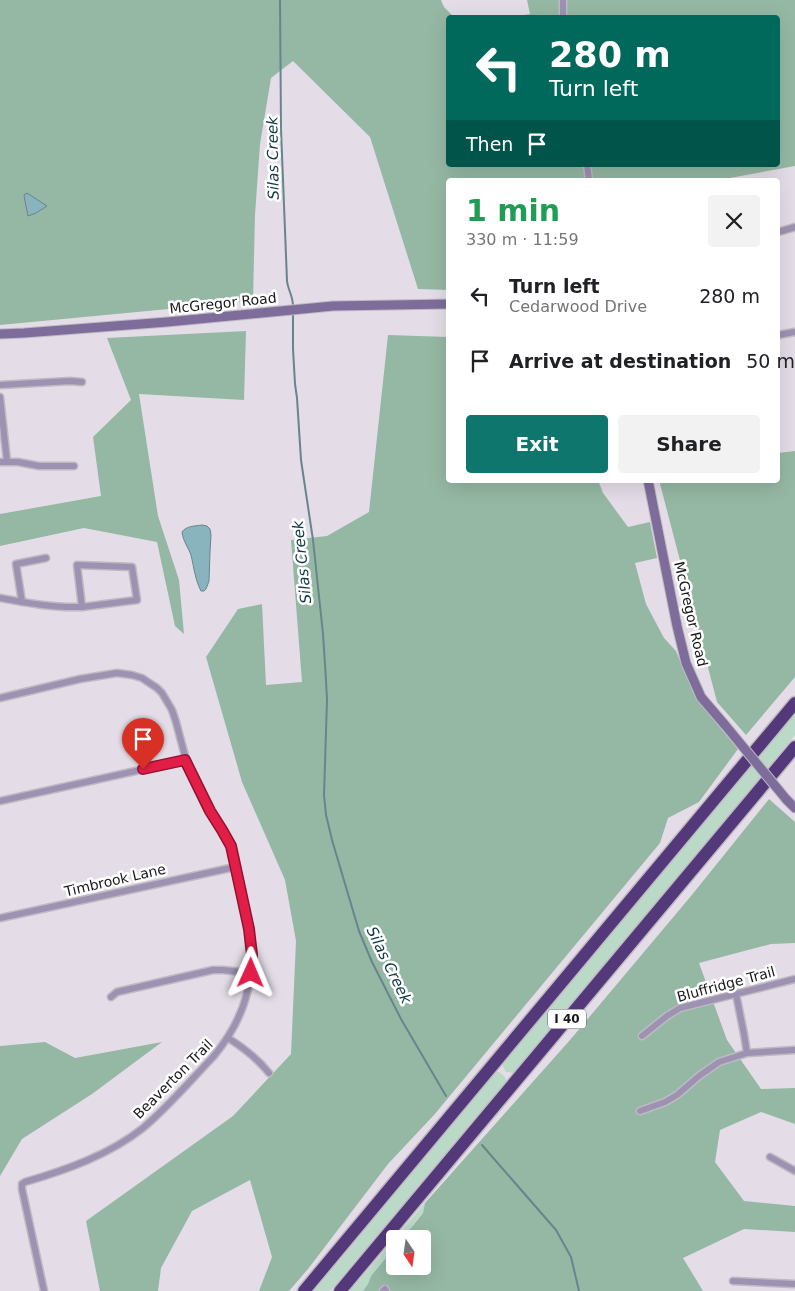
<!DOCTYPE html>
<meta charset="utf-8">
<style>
body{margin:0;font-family:"DejaVu Sans",sans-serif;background:#f2f2f2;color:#202124;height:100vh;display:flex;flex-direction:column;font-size:19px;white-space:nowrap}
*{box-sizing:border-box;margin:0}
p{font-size:16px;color:#757577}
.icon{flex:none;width:28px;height:28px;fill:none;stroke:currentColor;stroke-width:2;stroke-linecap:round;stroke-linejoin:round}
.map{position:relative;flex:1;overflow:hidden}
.side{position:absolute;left:446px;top:178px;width:334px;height:305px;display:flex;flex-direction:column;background:#fff;border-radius:5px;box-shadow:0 5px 20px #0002}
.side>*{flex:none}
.top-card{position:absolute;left:446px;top:15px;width:334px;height:152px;border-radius:5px;box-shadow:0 5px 20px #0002;background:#00695c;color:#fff;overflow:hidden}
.needle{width:32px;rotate:167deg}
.fabs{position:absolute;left:386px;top:1230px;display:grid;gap:10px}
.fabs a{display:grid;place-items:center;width:45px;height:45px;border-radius:5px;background:#fff;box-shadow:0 5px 20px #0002;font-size:25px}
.pin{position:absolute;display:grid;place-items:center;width:42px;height:42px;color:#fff;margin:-51px -21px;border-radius:50% 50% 50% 0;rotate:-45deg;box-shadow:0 0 5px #0007}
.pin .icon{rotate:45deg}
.me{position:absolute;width:55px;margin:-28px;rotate:1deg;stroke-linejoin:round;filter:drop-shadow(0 0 4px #0008)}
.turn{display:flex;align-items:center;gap:18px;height:105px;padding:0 20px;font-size:22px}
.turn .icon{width:65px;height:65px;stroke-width:2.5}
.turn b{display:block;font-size:35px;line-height:42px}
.then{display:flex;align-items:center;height:48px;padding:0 20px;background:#0003;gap:10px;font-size:19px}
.round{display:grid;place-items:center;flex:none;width:52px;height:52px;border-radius:5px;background:#f2f2f2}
.overview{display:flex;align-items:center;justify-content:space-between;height:85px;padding:0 20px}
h1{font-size:30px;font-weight:700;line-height:38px;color:#1e9e55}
.button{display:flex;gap:10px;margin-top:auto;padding:10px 20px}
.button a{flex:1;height:58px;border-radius:5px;background:#0f766e;color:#fff;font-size:20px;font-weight:700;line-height:58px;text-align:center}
.button a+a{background:#f2f2f2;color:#202124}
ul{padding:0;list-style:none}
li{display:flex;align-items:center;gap:15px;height:65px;padding:0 20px}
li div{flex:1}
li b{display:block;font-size:19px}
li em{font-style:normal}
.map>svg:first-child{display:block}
.green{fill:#bad9c7}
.forest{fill:#95b8a4}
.water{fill:#89b4be;stroke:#67858d}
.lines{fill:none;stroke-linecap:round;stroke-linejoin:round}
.stream{stroke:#67858d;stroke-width:2}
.street-casing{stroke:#bfb9c2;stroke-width:9}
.secondary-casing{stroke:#bfb9c2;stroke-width:11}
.highway-casing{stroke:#bfb9c2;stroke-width:15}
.street{stroke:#9e92b2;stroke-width:6}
.secondary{stroke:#7e6c9b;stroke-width:9}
.highway{stroke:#54397a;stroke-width:12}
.secondary-bridge-casing{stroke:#bfb9c2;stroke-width:11;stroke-linecap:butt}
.secondary-bridge{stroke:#7e6c9b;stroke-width:9}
.route-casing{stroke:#92132f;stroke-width:12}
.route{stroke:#e11d48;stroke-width:9}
.labels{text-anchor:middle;stroke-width:5;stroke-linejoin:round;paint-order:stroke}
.shield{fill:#fff;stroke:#5e5d5f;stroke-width:1}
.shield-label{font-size:12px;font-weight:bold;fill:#19171a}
.street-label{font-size:14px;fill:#19171a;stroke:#fff}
.water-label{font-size:15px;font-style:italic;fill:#113a42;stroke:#fff}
</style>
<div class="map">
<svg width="795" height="1291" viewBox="0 0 795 1291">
<rect width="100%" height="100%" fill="#e4dde7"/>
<g class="green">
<path d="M795 714V735L513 1073 506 1072 503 1067V1064Z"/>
<path d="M496 1072H499L505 1077 506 1081 505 1082 330 1291H314Z"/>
<path d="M425 1203 423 1212 402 1239H395V1247L371 1276 368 1284 363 1291H350Z"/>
</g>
<g class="forest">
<path d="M0 0H441L444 7 454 17 449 18V165H778V18L514 17 530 14 527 0H795V166L719 180H449V290L418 289 370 137 293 61 271 78 260 144 255 215 253 301 0 325Z"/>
<path d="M246 331 244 400 139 394 158 516 179 580 184 634 175 626 157 542 84 528 0 546V514L101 496 93 437 131 400 107 338Z"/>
<path d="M388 335 449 337V480H598L603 493 628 527 650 522 657 558 635 563 646 604 664 638 676 651 693 692 702 706 738 749 699 802 668 818 660 843 434 1115 388 1164 308 1269 289 1291H259L272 1257 250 1180 192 1211 161 1268 158 1291H100L86 1221 233 1116 291 1054 296 941 285 880 242 782 206 657 238 609 262 604 266 685 302 682 291 540 327 536 369 512Z"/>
<path d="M795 451V677L746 735 717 702 659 480H778V453Z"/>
<path d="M769 799 795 822V943L771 944 699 963 727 1040 761 1089 795 1088V1124L761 1112 720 1130 715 1162 744 1201 795 1206V1232L744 1229 683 1258 703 1291H363L368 1284 371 1276 395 1247V1266H422V1239H402L423 1213 425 1203 570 1040 691 896Z"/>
<path d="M45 1042 75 1058 162 1042 92 1094 22 1139 0 1176V1046Z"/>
</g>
<g class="water">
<path d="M27 193 47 206 36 213 28 216 24 196 25 194Z"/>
<path d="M202 525 207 526 210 529 211 535 210 552 209 581 206 589 204 591H201C195 579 194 568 191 555 188 547 183 541 182 532 186 526 195 526 202 525Z"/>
</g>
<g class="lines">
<g class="stream">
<path d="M280 0 281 129 287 281C288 290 293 296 293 306"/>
<path d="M293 313V349L295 384 297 398 301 460 313 540 323 634 326 680 327 700 324 795 326 815 327 819 332 840 359 931 372 962 401 1019 446 1096"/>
<path d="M482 1145 556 1230 571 1257 579 1291"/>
</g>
<defs>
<g id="street">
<path d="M563 0V18"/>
<path d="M587 165 589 180"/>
<path d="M778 232 795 227"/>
<path d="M778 335 795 332"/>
<path d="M0 385 70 381 82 382"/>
<path d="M0 397 7 461"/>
<path d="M0 462H18L39 466H74"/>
<path d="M77 565 132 567 137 600 82 607Z"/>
<path d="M0 598C27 603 54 608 82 607"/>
<path d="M22 602 16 564 46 558"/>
<path d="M0 698 80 679 117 673 132 675 142 678 157 688 162 693 172 710 176 722 188 767 210 811 222 830 231 846 249 929C257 978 245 1019 213 1057 190 1081 168 1107 143 1128 109 1155 66 1170 25 1182L22 1184V1189L44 1291"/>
<path d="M0 801 185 760"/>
<path d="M0 918 235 867"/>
<path d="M736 994 744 1034 747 1053"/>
<path d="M111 997 117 992 213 970H223L251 973"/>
<path d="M642 1036 667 1016 680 1008 795 979"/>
<path d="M228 1038C244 1048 257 1058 269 1073"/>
<path d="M640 1111 665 1102 677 1095 699 1076 719 1062 747 1053 795 1050"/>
<path d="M770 1157 795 1171"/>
<path d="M733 1281 795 1284"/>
<path d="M383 1291 385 1289 386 1291"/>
</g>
<g id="secondary">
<path d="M0 334 24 333 167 322 333 306 449 304"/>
<path d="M648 480 677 626 686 663 701 697 725 725"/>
<path d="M786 799 795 808"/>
</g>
<g id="highway">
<path d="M304 1291 795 703"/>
<path d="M340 1291 795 747"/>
</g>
</defs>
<use href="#street" class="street-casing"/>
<use href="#secondary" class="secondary-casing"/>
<use href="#highway" class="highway-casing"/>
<use href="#street" class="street"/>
<use href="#secondary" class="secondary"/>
<use href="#highway" class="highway"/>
<defs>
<path id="secondary-bridge" d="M725 725 786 799"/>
</defs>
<use href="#secondary-bridge" class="secondary-bridge-casing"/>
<use href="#secondary-bridge" class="secondary-bridge"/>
</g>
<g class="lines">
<defs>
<path id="route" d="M143 769 185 760 210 811 222 830 231 846 249 929 252 955 251 973"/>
</defs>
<use href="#route" class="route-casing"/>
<use href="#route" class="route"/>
</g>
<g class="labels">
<rect class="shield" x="548" y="1009.5" width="38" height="19" rx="4"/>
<g class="shield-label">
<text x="567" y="1023">I 40</text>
</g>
<g class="street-label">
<text transform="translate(223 303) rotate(-6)" y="5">McGregor Road</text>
<text transform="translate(691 614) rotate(77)" y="5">McGregor Road</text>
<text transform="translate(115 880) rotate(-13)" y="5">Timbrook Lane</text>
<text transform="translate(726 984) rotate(-15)" y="5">Bluffridge Trail</text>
<text transform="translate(173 1079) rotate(-45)" y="5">Beaverton Trail</text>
</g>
<g class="water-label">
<text transform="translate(273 158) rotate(-91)" y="5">Silas Creek</text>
<text transform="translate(302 562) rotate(-96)" y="5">Silas Creek</text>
<text transform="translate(389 965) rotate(64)" y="5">Silas Creek</text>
</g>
</g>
</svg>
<div class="fabs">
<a><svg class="needle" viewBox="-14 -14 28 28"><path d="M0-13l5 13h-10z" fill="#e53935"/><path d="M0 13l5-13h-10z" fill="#757577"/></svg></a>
</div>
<div class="pin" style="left:143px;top:769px;background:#d93025"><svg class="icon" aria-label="arrive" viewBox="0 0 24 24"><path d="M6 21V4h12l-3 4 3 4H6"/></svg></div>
<svg class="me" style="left:251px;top:973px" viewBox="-20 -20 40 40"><path d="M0-17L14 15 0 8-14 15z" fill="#e11d48" stroke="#fff" stroke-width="4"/></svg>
<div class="top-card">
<div class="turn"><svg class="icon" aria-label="left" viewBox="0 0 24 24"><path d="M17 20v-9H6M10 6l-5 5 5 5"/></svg><div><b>280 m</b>Turn left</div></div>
<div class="then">Then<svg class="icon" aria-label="arrive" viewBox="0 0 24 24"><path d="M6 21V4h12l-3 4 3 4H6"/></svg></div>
</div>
<section class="side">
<div class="overview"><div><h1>1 min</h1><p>330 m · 11:59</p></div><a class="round"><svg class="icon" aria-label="close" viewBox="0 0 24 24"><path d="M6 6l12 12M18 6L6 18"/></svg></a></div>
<ul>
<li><svg class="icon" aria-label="left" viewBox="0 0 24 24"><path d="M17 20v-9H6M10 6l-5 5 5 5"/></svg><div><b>Turn left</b><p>Cedarwood Drive</p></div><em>280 m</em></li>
<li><svg class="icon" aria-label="arrive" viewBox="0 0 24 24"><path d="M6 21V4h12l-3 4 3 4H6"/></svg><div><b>Arrive at destination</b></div><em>50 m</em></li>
</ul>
<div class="button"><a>Exit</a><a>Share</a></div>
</section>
</div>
